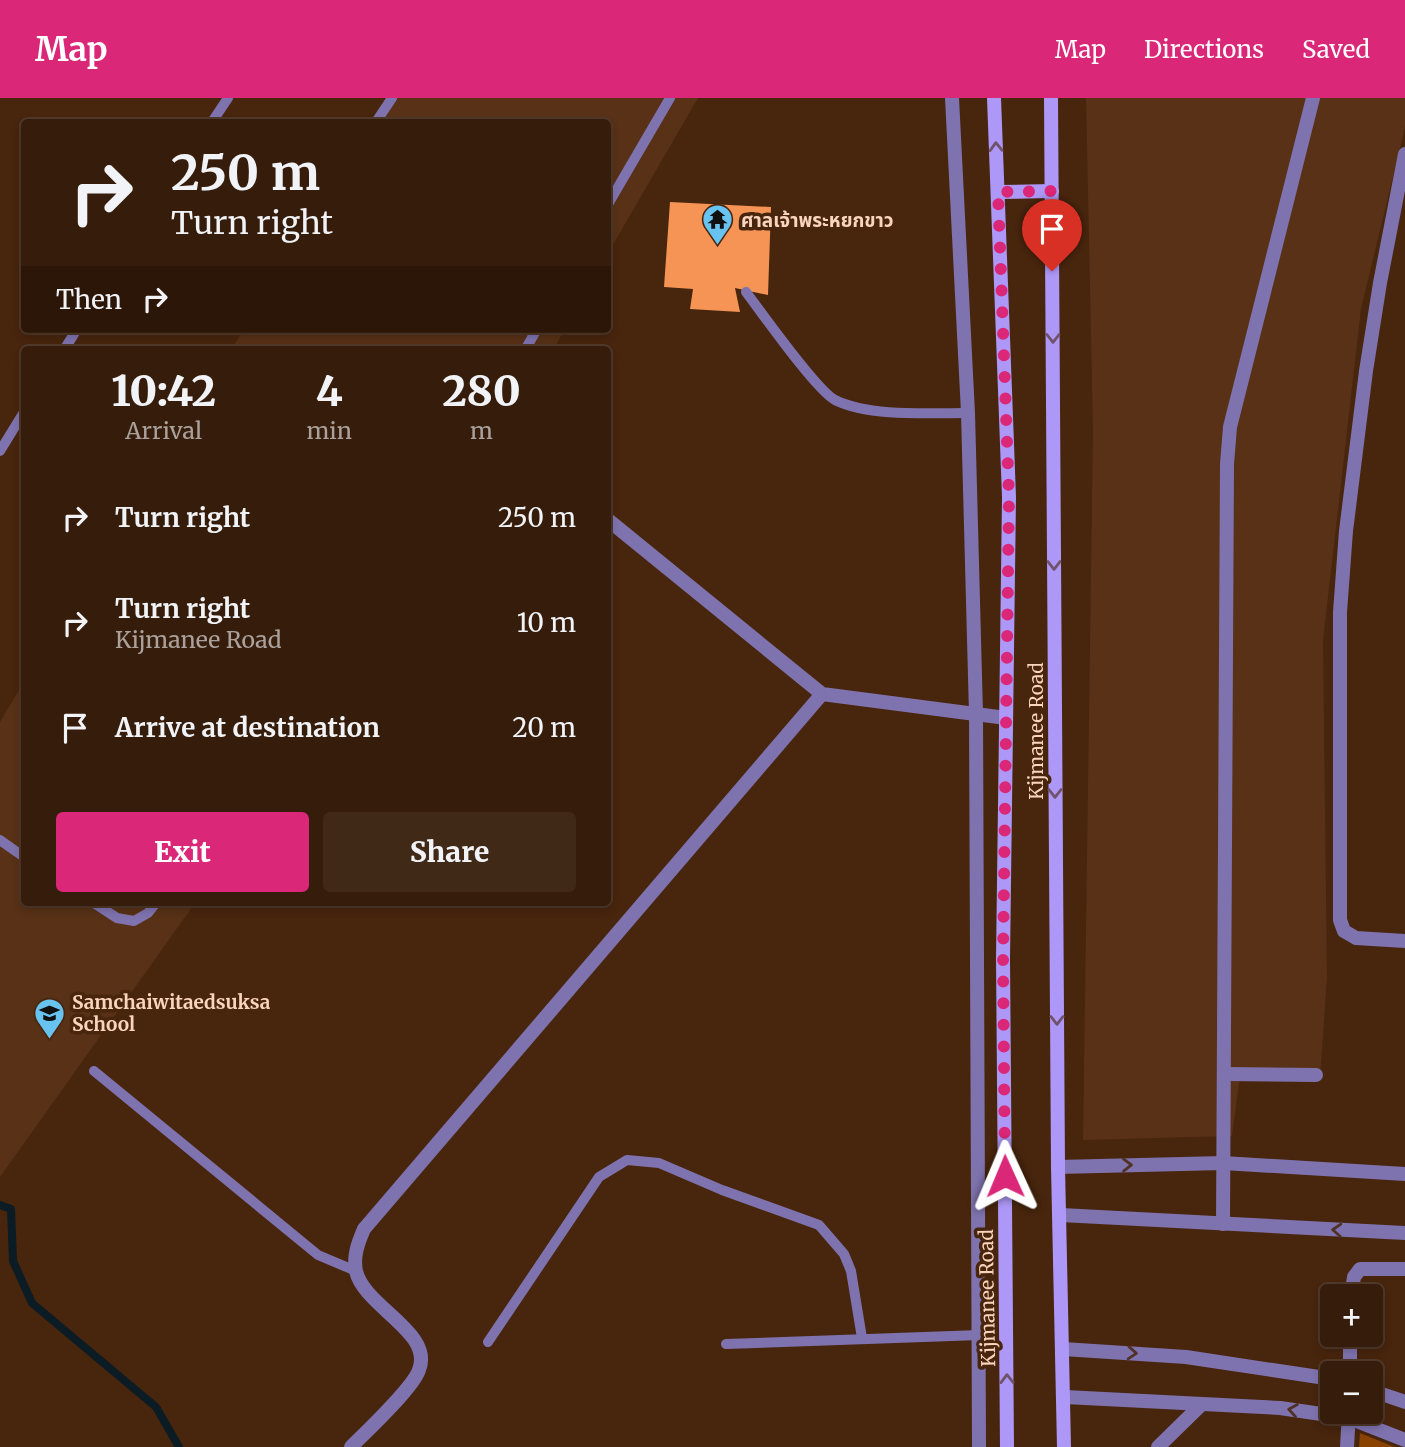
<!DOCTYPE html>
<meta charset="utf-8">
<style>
body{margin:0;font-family:Merriweather,"Noto Sans Thai",serif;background:#412918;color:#f1f3f6;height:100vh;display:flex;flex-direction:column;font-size:26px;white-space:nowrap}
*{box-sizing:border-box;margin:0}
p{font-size:23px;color:#aaa19c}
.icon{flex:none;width:38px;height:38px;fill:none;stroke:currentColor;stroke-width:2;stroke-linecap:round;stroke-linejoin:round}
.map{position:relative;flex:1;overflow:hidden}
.drawer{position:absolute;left:21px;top:248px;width:590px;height:560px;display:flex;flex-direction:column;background:#361c0a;border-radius:7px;box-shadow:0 4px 10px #0003,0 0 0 2px #503a2b}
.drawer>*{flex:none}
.top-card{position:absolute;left:21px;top:21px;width:590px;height:214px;border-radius:7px;box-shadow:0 4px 10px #0003,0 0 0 2px #503a2b;background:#361c0a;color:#f1f3f6;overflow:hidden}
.fabs{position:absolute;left:1320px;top:1186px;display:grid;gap:14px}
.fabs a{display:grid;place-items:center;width:63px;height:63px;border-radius:7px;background:#361c0a;box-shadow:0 4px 10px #0003,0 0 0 2px #503a2b;font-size:35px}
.pin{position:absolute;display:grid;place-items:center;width:60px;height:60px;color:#fff;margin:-72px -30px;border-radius:50% 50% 50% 0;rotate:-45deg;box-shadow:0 0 7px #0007}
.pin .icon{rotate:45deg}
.me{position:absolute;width:77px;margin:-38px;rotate:359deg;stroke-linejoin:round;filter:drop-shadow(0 0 5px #0008)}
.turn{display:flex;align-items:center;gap:24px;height:147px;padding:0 35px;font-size:32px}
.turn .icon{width:91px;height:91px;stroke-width:2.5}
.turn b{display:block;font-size:49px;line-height:60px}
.then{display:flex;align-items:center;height:66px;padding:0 35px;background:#0003;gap:14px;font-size:26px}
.eta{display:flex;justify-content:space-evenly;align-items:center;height:119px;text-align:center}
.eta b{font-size:42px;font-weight:800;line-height:49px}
.primary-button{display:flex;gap:14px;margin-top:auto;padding:14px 35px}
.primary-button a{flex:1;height:80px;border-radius:7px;background:#db2777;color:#fff;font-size:28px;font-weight:800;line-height:80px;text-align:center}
.primary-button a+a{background:#412918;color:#f1f3f6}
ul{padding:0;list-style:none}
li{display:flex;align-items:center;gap:21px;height:105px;padding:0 35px}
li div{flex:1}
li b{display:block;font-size:26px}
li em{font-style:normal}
header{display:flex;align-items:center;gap:42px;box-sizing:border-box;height:98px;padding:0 35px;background:#db2777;color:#fff}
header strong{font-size:33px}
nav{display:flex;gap:38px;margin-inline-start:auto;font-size:24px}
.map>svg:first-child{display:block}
.built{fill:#583116}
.green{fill:#8a4201}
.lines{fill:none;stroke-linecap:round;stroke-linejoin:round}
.stream{stroke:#0b1c24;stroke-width:8}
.building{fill:#f59454}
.service{stroke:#7f73af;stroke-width:10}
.minor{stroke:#7f73af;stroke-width:14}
.secondary{stroke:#ad98f8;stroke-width:14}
.oneway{stroke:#70536b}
.oneway2{stroke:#503125}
.route{stroke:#db2777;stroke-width:12;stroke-dasharray:0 21.6}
.labels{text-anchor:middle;stroke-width:7;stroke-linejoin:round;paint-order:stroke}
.poi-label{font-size:19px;font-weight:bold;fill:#fbd4bd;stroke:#48250d;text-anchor:start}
.street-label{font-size:19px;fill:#fbd4bd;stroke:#48250d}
</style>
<header>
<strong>Map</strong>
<nav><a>Map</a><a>Directions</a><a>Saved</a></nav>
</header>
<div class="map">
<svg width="1405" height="1349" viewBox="0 0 1405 1349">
<rect width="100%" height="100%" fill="#48250d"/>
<g class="built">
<path d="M388 0H698L607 157V24H373Z"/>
<path d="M1086 0H1405V29L1361 211 1323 543 1327 880 1320 980 1240 978 1232 1038 1083 1042 1093 333Z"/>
<path d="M244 231H565L553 252H231Z"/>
<path d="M24 584V805H195L0 1079V624Z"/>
</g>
<path class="green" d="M1360 1335 1392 1348 1395 1349H1359Z"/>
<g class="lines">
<path class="stream" d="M0 1107 11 1111 13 1163 32 1205 156 1309 179 1349"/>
</g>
<path class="building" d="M670 104 771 109 768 197 735 190 740 214 690 211 693 191 664 189Z"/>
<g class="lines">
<g class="service">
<path d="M212 24 228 0"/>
<path d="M376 24 392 0"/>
<path d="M607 108 670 0"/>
<path d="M746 194C762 215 816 292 835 302 869 319 930 315 968 315"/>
<path d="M64 252 77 231"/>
<path d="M525 252 537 231"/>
<path d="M0 353 24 314"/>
<path d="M0 742 24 759"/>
<path d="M94 805 117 820 134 823 148 815 156 805"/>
<path d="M94 973 318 1157 356 1173"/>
<path d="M488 1244 599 1079 627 1062 659 1065 722 1092 819 1127 844 1156 851 1173 862 1240"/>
<path d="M726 1246 980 1237"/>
</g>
<g class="minor">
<path d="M952 0 968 315 976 616 979 1349"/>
<path d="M1405 56 1380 185 1366 273 1346 433 1340 514V822L1344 833 1356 840 1405 843"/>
<path d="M607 421 822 596 1006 620"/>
<path d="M1224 976 1316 977"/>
<path d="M1058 1069 1223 1065 1405 1076"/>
<path d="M1061 1117 1405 1135"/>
<path d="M1223 1126 1227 366 1230 329 1313 0"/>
<path d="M1351 1199 1354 1179 1360 1171H1405"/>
<path d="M1063 1251 1186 1259 1332 1281"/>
<path d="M1350 1276V1237"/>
<path d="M1370 1292 1405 1304"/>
<path d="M1065 1299 1280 1310 1349 1320 1405 1342"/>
<path d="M351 1349C367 1333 413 1290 419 1272 434 1234 364 1209 356 1173 353 1158 358 1145 364 1131L822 596"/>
<path d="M1158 1349 1202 1306"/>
<path d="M1347 1349 1349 1314"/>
</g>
<g class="secondary">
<path d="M994 0 1009 399 1003 861 1007 1349"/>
<path d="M1051 0 1058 1069 1064 1349"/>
<path d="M998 94 1052 93"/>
</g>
</g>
<defs><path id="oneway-chevron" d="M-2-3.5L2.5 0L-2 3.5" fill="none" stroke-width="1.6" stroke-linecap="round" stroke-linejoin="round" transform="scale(1.75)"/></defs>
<g class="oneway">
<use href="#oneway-chevron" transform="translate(996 49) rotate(-92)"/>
<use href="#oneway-chevron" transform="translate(1053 240) rotate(90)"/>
<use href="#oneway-chevron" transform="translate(1054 467) rotate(90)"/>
<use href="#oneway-chevron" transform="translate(1055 695) rotate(90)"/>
<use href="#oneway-chevron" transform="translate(1057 922) rotate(90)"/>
<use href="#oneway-chevron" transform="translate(1007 1281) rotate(-91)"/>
</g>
<g class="oneway2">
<use href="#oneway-chevron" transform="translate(1127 1067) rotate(-1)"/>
<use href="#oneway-chevron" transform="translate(1337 1132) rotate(-177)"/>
<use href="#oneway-chevron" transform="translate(1132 1255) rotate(4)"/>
<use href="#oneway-chevron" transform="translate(1293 1312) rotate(-171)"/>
</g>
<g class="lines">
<path class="route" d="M1005 1078 1003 861 1009 399 998 94 1052 93V173"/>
</g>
<defs>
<symbol id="temple-pin" viewBox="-11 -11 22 30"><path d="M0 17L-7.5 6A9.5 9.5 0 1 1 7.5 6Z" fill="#69c3f1" stroke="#48250d"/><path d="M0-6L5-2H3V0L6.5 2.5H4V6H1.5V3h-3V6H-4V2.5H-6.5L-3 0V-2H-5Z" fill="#111"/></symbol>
<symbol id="school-pin" viewBox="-11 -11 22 30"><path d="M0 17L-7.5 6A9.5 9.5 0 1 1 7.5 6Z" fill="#69c3f1" stroke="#48250d"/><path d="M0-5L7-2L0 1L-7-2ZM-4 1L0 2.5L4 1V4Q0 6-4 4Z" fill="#111"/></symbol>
</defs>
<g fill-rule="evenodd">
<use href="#temple-pin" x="700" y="104" width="35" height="47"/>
<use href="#school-pin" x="32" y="898" width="35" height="47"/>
</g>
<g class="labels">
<g class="poi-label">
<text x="741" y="129">ศาลเจ้าพระหยกขาว</text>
<text x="72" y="911">Samchaiwitaedsuksa<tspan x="72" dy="22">School</tspan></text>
</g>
<g class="street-label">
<text transform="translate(1036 633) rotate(-90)" y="7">Kijmanee Road</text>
<text transform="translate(987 1200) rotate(-91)" y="7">Kijmanee Road</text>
</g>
</g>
</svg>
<div class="fabs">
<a>+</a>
<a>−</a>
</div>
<div class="pin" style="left:1052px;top:173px;background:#d93025"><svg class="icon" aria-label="arrive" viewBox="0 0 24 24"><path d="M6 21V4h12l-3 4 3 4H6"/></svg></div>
<svg class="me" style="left:1005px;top:1078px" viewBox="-20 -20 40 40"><path d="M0-17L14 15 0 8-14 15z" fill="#db2777" stroke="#fff" stroke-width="4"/></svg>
<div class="top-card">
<div class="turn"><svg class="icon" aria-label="right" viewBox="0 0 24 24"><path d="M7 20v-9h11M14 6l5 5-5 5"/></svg><div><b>250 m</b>Turn right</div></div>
<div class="then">Then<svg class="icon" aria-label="right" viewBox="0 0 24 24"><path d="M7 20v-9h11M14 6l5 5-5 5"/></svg></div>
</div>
<section class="drawer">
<div class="eta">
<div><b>10:42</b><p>Arrival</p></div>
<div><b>4</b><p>min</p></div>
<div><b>280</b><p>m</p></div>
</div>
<ul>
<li><svg class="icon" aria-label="right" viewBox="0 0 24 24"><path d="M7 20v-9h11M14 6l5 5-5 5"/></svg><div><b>Turn right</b></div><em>250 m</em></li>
<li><svg class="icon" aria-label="right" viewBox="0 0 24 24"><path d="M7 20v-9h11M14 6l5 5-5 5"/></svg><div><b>Turn right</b><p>Kijmanee Road</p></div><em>10 m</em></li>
<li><svg class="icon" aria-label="arrive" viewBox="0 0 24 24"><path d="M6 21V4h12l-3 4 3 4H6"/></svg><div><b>Arrive at destination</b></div><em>20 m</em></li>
</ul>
<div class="primary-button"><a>Exit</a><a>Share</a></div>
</section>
</div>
